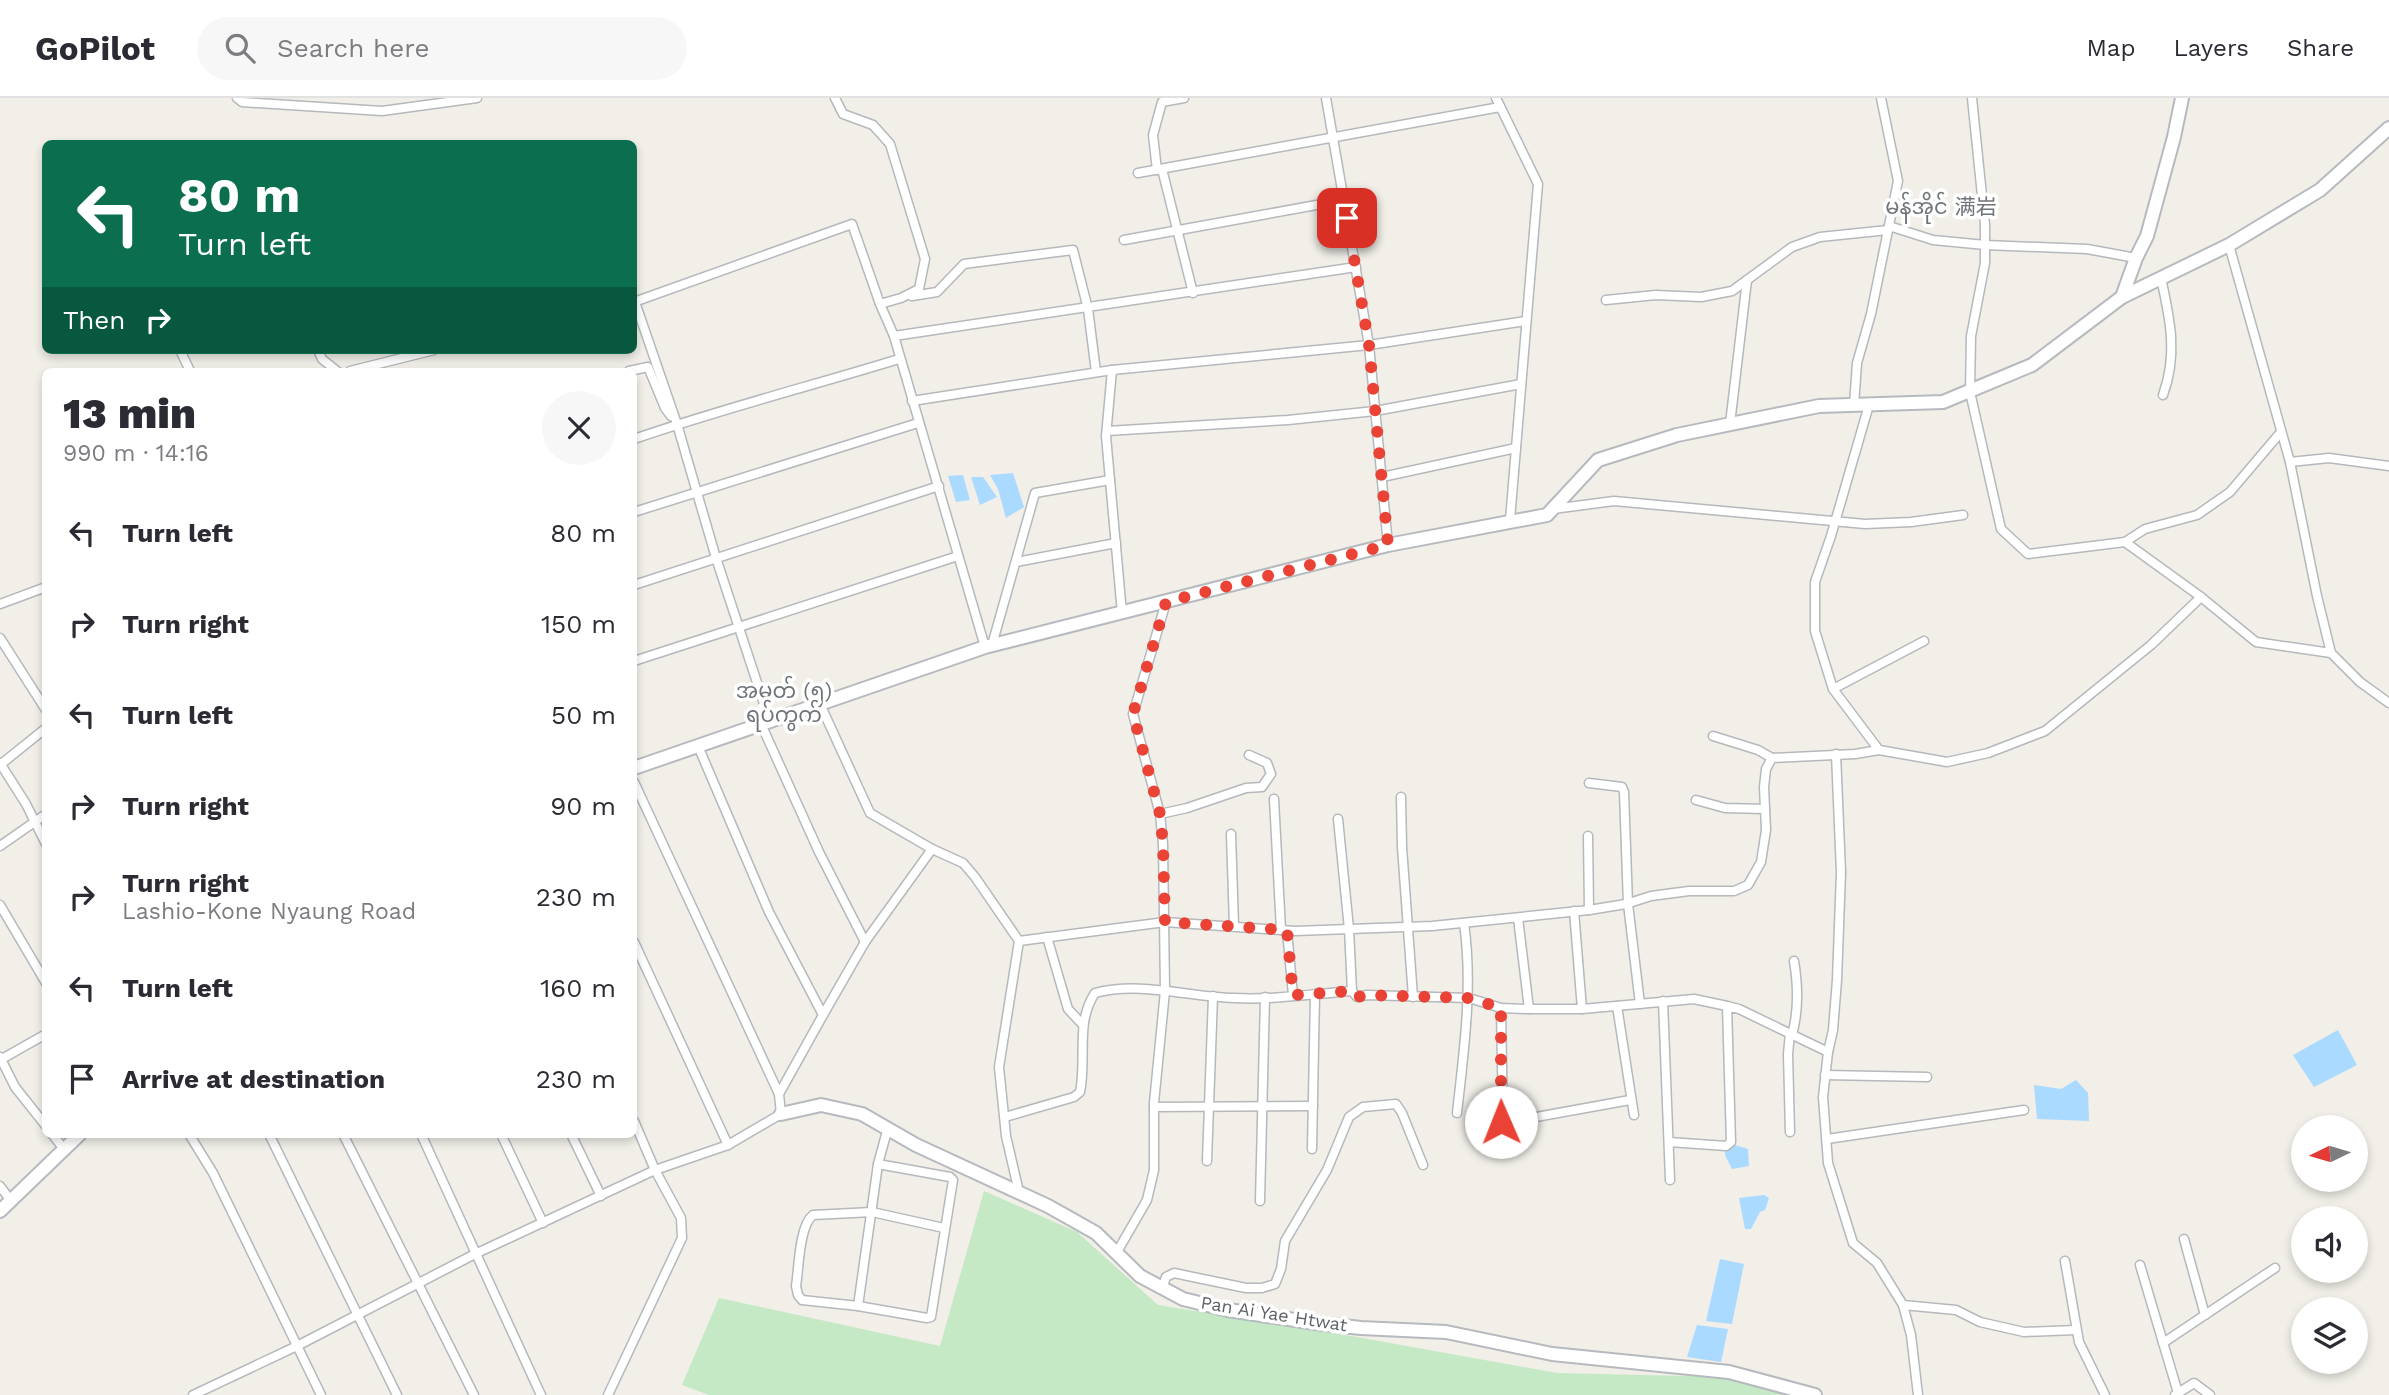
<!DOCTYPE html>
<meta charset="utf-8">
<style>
body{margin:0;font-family:"Work Sans","Noto Sans SC","Noto Sans Myanmar",sans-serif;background:#f7f7f7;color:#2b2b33;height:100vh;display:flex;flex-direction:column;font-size:26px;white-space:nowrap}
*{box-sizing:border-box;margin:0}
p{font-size:23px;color:#7c7c81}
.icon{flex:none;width:38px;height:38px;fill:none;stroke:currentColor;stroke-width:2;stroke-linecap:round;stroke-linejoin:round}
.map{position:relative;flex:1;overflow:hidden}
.panel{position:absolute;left:42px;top:270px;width:595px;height:770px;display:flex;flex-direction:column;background:#fff;border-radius:10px;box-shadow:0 4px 10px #0003}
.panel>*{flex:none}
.hud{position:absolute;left:42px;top:42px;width:595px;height:214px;border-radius:10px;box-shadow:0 4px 10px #0003;background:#0b6e4f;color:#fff;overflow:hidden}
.needle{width:46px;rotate:265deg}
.buttons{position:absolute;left:2291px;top:1017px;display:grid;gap:14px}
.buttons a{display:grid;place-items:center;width:77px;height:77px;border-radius:50%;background:#fff;box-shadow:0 4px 10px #0003;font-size:35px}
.pin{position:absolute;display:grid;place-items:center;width:60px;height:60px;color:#fff;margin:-30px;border-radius:14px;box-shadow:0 4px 10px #0006}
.me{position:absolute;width:77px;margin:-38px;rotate:359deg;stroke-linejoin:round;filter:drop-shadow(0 0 5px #0008)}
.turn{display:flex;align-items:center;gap:24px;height:147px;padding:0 21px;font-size:32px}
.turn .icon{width:91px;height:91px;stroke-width:2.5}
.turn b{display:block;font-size:49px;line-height:60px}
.then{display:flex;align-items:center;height:66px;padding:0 21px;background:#0003;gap:14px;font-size:26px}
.round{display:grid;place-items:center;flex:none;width:74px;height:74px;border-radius:37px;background:#f7f7f7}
.summary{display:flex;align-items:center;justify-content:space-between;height:119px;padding:0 21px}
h1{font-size:42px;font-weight:800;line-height:52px}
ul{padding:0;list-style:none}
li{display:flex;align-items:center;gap:21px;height:91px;padding:0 21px}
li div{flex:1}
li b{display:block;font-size:26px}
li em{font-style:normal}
header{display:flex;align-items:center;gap:42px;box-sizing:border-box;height:98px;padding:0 35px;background:#fff;border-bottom:2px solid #e1e1e2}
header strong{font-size:33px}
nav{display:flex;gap:38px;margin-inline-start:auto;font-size:24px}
.search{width:490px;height:63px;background:#f7f7f7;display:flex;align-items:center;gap:18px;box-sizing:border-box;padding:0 24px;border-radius:38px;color:#7c7c81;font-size:26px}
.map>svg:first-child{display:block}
.green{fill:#c5e8c5}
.water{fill:#aadaff}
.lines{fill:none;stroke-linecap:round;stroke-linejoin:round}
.street-casing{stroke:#b5b8bc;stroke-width:11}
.secondary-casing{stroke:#b6babf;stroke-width:16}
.street{stroke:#fff;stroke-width:8}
.secondary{stroke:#fff;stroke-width:12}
.route{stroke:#ea4335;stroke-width:12;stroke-dasharray:0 21.6}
.labels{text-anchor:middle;stroke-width:7;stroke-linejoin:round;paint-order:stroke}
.street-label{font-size:18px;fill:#5f6368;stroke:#fff}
.quarter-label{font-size:21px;fill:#70757a;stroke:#fff}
</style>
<header>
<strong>GoPilot</strong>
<div class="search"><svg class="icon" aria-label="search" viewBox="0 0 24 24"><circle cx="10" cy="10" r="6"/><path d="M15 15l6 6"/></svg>Search here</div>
<nav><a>Map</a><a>Layers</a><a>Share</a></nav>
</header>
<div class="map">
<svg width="2389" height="1297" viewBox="0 0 2389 1297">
<rect width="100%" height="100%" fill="#f1efe8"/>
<path class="green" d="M984 1093 1077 1134 1158 1207 1357 1239 1557 1275 1728 1279 1797 1297H709L682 1287 719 1200 940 1248Z"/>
<g class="water">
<path d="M1013 375 1024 409 1006 420 998 391 990 377Z"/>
<path d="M963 377 970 402 956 404 948 378Z"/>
<path d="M971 379H983L997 399 980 407Z"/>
<path d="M2338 932 2357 967 2314 989 2293 957Z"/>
<path d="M2076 982 2088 995 2089 1023 2037 1021 2034 987 2061 991Z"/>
<path d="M1735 1047 1748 1051 1749 1068 1732 1071 1725 1057V1049Z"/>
<path d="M1764 1097 1769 1100 1765 1112 1760 1114 1751 1131H1745L1739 1100Z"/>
<path d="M1720 1161 1744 1166 1732 1226 1706 1223Z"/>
<path d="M1697 1227 1728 1231 1721 1264 1687 1259Z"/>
</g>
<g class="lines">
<defs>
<g id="street">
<path d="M237 0 242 4 382 13 477 0"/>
<path d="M835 0 843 16 873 27 890 46 925 161 919 191 901 200 880 206 894 238 985 549"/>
<path d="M1326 0 1369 247 1388 447"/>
<path d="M1496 0 1538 86 1510 422"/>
<path d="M1972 0 1985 127V165L1971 238 1970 294 2001 431 2028 456 2125 444 2201 499 2256 544 2331 555"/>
<path d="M1162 71 1193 195"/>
<path d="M1157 72 1153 37 1162 4 1184 0"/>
<path d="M1138 75 1500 9"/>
<path d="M1889 128 1933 142 1985 147 2087 151 2136 160"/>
<path d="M1124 142 1344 102"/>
<path d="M2229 147 2290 364 2317 498 2331 555 2360 584 2389 605"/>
<path d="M2161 180C2170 221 2178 256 2163 297"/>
<path d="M912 198 937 194 964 166 1073 152 1088 211 1096 274"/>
<path d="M634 201 677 326 716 460 770 624"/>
<path d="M1606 202 1656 197 1701 199 1732 193 1792 149 1820 139 1888 132"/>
<path d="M634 204 852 126 880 206"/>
<path d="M894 238 1356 169"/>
<path d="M180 252 190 273"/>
<path d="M318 252 322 261 337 273"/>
<path d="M1112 272 1106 338 1122 515"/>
<path d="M350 273 434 252"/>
<path d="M629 273 648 269 665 310 671 318"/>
<path d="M912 303 1112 272 1369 247 1526 223"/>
<path d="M1854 307 1857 265 1871 216 1898 83 1881 0"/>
<path d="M1869 307 1831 438 1815 484V533L1833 591 1879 652 1947 664 1988 655 2045 633 2151 547 2201 499"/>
<path d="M1730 326 1747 182"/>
<path d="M1107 333 1288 322 1375 313 1521 286"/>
<path d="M634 341C721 311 811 288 899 261"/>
<path d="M2290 364 2329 360 2389 368"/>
<path d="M1382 379 1516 350"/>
<path d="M1553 411 1614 403 1865 426 1911 424 1963 417"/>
<path d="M634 414 918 325"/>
<path d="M2125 444 2145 431 2197 417 2230 394 2280 335"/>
<path d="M1016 464 1116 445"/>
<path d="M634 487 939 388"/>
<path d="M0 506 46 489"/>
<path d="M0 540 46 612"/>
<path d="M992 547 1035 395 1110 382"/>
<path d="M634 563 958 458"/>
<path d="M1833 591 1924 543"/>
<path d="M761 626 819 754 865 844"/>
<path d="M1713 638 1758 652 1772 660"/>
<path d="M698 648 769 814 823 917"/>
<path d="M1836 656 1841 774 1837 882 1833 932 1828 954 1823 999 1828 1065 1853 1145 1877 1165 1903 1207 1911 1237 1918 1297"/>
<path d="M0 665 26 706 46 746"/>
<path d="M0 667 46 630"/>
<path d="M634 684 779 996"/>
<path d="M1589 685 1622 689 1624 694 1628 806 1640 906"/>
<path d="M1401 699 1402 749 1413 899"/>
<path d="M1274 701 1281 832"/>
<path d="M1696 702 1725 710 1765 711"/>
<path d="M1160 716 1187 710 1246 690 1262 689 1271 676 1267 665 1249 657"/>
<path d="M1338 721 1349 831 1352 893 1357 899 1367 897 1469 900 1501 910 1529 911H1582L1694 901 1727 908"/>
<path d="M1231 736 1234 828"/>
<path d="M1588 738 1589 812"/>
<path d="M0 748 46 716"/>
<path d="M932 751 963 765 975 779 1019 843 1165 824 1295 833 1432 828 1589 812 1626 806 1651 798 1689 793H1734L1748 787 1761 764 1766 732 1764 689 1766 671 1772 660 1855 656 1879 652"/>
<path d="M0 807 46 885"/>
<path d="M1574 813 1582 911"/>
<path d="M1518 820 1529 911"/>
<path d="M1287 833 1293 897"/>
<path d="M1047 839 1068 911 1083 927"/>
<path d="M1019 843 999 969 1006 1038 1019 1094"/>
<path d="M634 844 728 1047"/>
<path d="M1663 903 1670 1082"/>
<path d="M1617 908 1634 1017"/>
<path d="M1501 910 1503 1025 1630 1002"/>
<path d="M1790 935 1788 956 1790 1034"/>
<path d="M1792 937C1799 912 1798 887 1794 863"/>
<path d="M0 959 15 989 46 1028"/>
<path d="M0 962 46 936"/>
<path d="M1825 977 1927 979"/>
<path d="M1154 1009 1313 1008"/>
<path d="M1457 1015C1464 952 1473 889 1464 825"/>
<path d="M1005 1019 1074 999 1080 994C1087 960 1075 925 1095 895 1140 883 1189 899 1234 900 1273 902 1313 896 1352 893"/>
<path d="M52 1036 64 1051"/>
<path d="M189 1036 213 1075 321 1297"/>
<path d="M269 1036 397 1297"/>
<path d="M343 1036 474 1297"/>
<path d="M421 1036 541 1297"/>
<path d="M501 1036 543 1125"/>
<path d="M571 1036 601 1098"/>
<path d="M1827 1041 2024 1012"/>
<path d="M1669 1044 1726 1048 1731 1044 1727 908 1739 911 1828 954"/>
<path d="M1312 1051 1315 896"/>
<path d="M1207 1063 1213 898"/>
<path d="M878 1066 950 1079 953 1082 931 1219 927 1220 858 1208 802 1202 798 1197 796 1188C799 1170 799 1128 813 1117L872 1114 944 1130"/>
<path d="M0 1088 11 1103"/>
<path d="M1260 1103 1265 899"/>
<path d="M2184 1141 2205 1217"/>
<path d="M1117 1154 1147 1102 1154 1072V1005L1165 893 1163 746 1160 716 1133 616 1166 504"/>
<path d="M2065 1163 2079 1244 2105 1297"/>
<path d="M2140 1167 2178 1295"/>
<path d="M1162 1191 1166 1179 1174 1175 1246 1190H1262L1275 1186 1281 1171 1285 1143 1327 1072 1349 1019 1363 1009 1396 1006 1402 1015 1423 1067"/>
<path d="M1903 1207 1956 1212 1980 1224 2024 1234 2076 1232"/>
<path d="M858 1208 878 1066 887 1033"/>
<path d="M2163 1245 2275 1170"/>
<path d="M193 1297 297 1248 475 1156 655 1072 728 1047 781 1016 779 996 823 917 865 844 932 751 870 715 820 606"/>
<path d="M608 1297 682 1140 681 1120 655 1072 634 1023"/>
<path d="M2175 1297 2194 1285 2210 1297"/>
</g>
<g id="secondary">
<path d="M2122 199 2229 147 2320 92 2389 30"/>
<path d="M634 670 985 549 1388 447 1547 417 1598 362 1677 337 1819 308 1943 304 2032 267 2122 199 2136 160 2147 138 2174 39 2182 0"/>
<path d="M781 1016 821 1007 862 1016 916 1047 1048 1108 1096 1135 1140 1178 1183 1201 1228 1212 1315 1225 1361 1230 1446 1234 1552 1256 1729 1274 1815 1297"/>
<path d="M0 1113 80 1036"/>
</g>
</defs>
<use href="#street" class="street-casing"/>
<use href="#secondary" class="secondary-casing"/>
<use href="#street" class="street"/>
<use href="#secondary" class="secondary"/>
</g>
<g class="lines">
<path class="route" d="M1347 120 1369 247 1388 447 1166 504 1133 616 1160 716 1163 746 1165 824 1287 832 1293 897 1352 893 1357 899 1367 897 1469 900 1501 910V1024"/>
</g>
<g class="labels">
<g class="street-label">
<text transform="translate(1274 1216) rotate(9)" y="6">Pan Ai Yae Htwat</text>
</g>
<g class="quarter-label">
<text x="1941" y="116">မန်အိုင် 满岩</text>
<text x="784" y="600">အမှတ် (၅)<tspan x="784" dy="24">ရပ်ကွက်</tspan></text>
</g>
</g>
</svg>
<div class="buttons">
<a><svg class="needle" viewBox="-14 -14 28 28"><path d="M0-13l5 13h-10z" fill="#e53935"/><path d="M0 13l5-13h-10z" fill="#7c7c81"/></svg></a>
<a><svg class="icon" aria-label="sound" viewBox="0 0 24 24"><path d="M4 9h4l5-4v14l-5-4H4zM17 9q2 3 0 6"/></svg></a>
<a><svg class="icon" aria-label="layers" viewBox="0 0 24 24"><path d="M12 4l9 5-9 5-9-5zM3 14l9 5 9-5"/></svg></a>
</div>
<div class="pin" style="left:1347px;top:120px;background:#d93025"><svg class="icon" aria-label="arrive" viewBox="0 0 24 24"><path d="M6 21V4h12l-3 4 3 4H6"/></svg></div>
<svg class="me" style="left:1501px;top:1024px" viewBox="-20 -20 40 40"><circle r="19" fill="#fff"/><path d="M0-13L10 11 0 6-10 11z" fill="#ea4335"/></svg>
<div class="hud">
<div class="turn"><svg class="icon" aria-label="left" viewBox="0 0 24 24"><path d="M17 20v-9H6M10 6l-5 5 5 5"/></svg><div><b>80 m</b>Turn left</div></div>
<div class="then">Then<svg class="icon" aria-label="right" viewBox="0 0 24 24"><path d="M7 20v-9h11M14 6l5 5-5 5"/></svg></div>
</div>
<section class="panel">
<div class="summary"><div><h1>13 min</h1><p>990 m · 14:16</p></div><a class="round"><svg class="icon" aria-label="close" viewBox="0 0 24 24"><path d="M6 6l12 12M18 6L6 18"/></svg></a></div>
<ul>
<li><svg class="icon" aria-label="left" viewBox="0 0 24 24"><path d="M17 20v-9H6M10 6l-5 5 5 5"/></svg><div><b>Turn left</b></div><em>80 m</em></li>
<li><svg class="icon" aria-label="right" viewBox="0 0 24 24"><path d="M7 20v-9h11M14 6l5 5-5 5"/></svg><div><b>Turn right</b></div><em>150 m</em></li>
<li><svg class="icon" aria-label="left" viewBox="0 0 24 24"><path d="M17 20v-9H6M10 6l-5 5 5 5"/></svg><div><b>Turn left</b></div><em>50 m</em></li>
<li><svg class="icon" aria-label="right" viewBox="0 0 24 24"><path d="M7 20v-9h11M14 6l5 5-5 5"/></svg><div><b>Turn right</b></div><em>90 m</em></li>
<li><svg class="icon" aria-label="right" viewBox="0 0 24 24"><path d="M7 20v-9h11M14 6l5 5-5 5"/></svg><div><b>Turn right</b><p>Lashio-Kone Nyaung Road</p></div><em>230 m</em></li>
<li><svg class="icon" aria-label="left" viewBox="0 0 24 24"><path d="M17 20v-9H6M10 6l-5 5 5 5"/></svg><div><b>Turn left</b></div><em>160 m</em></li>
<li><svg class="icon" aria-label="arrive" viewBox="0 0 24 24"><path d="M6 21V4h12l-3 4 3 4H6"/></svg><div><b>Arrive at destination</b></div><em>230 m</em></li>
</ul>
</section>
</div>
